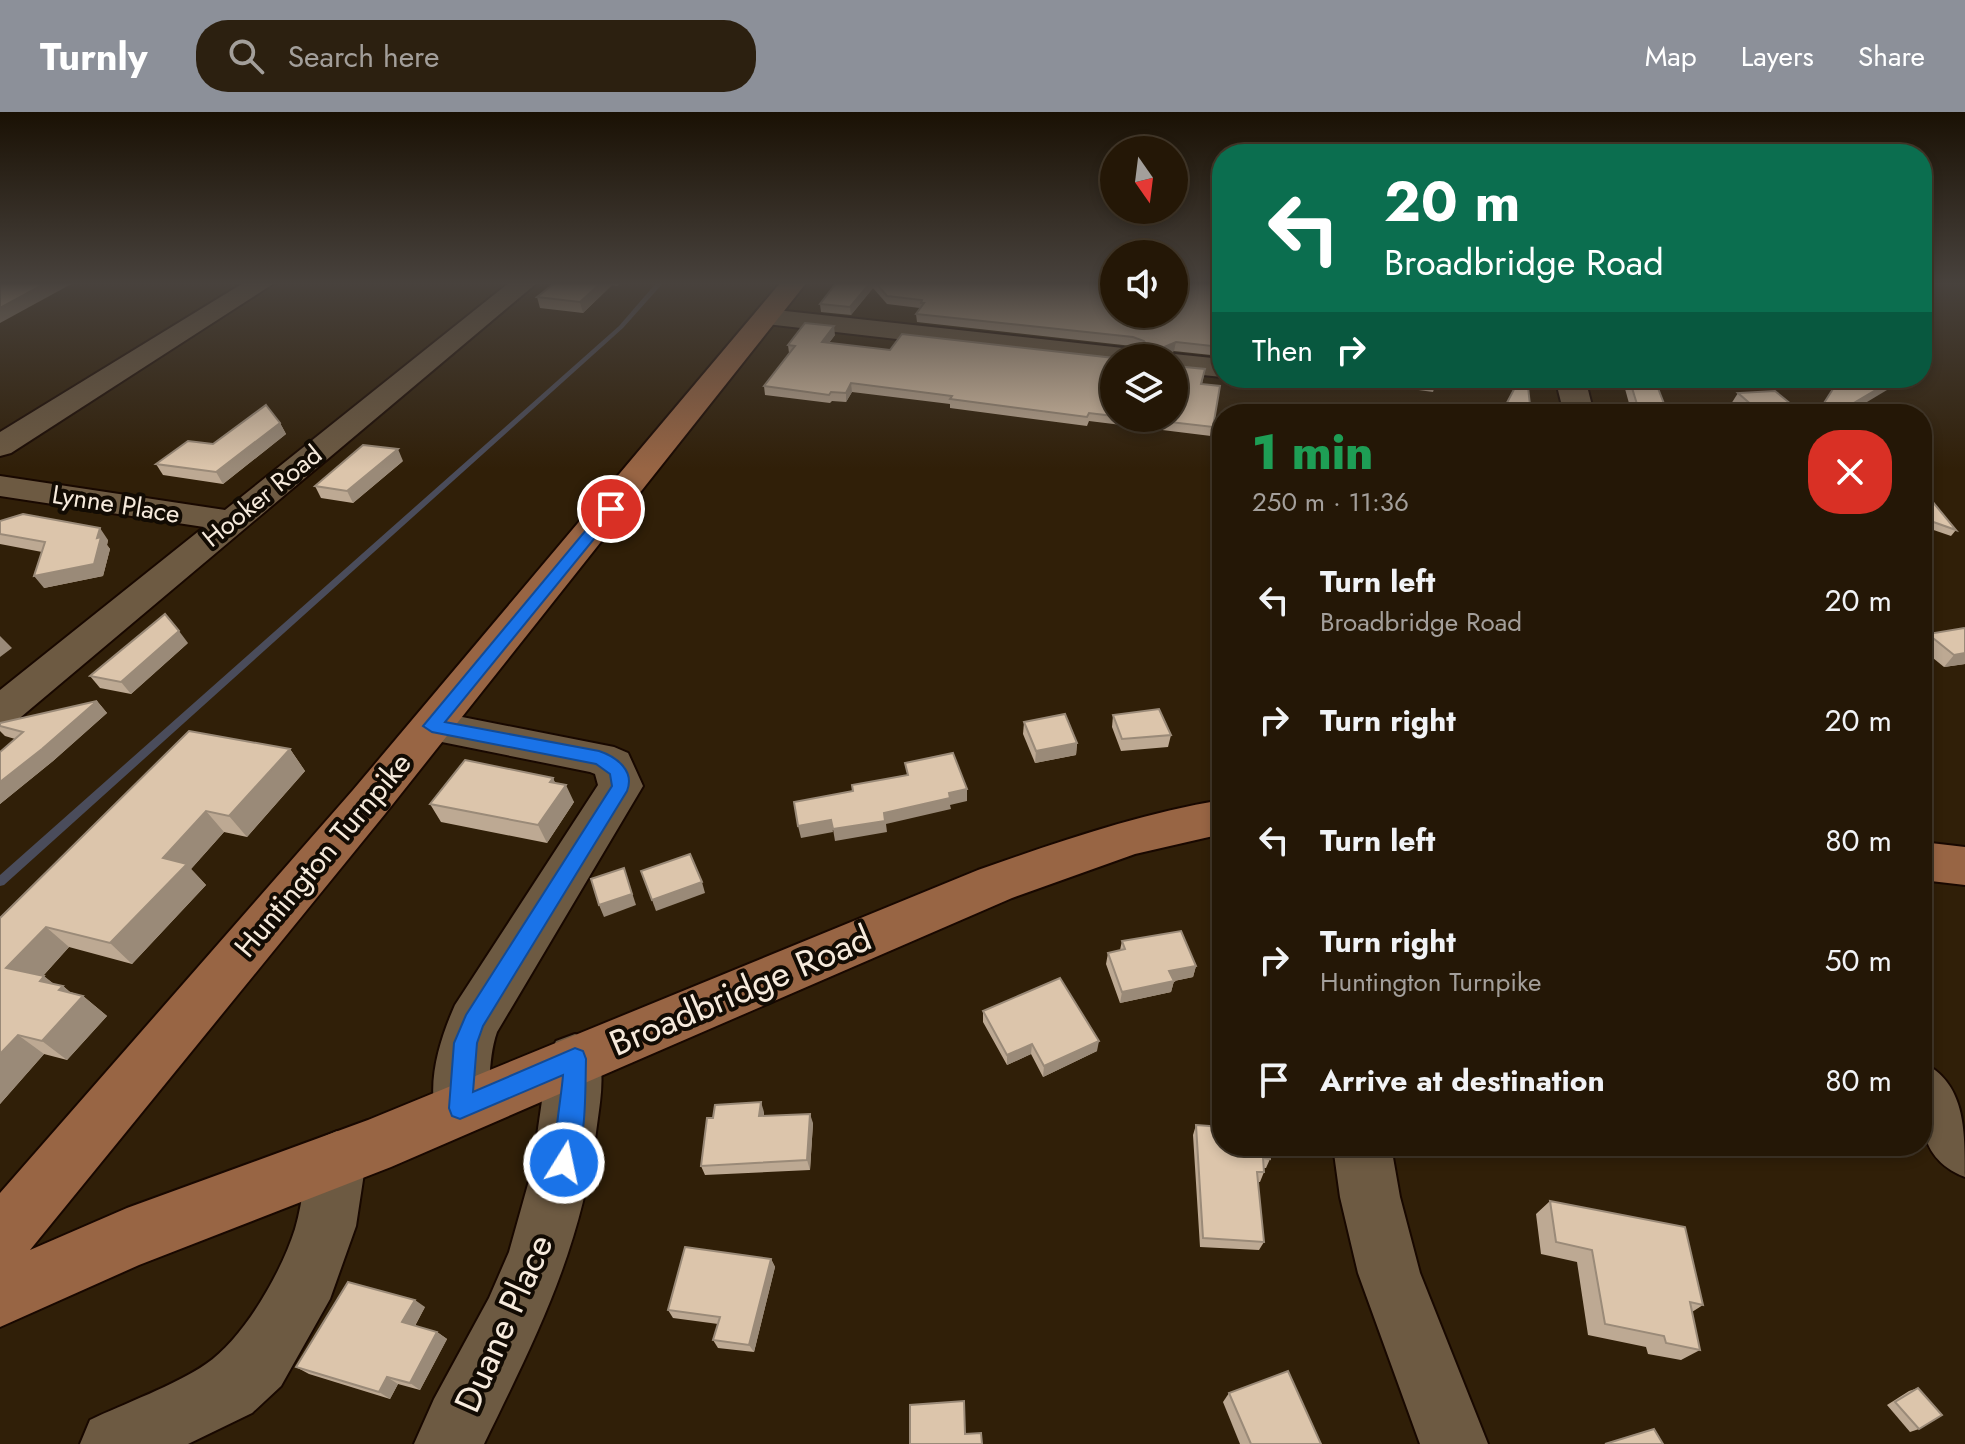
<!DOCTYPE html>
<meta charset="utf-8">
<style>
body{margin:0;font-family:Jost,sans-serif;background:#2c2010;color:#f1f3f6;height:100vh;display:flex;flex-direction:column;font-size:30px;white-space:nowrap}
*{box-sizing:border-box;margin:0}
p{font-size:26px;color:#a39f9b}
.icon{flex:none;width:44px;height:44px;fill:none;stroke:currentColor;stroke-width:2;stroke-linecap:round;stroke-linejoin:round}
.map{position:relative;flex:1;overflow:hidden}
.panel{position:absolute;left:1212px;top:292px;width:720px;height:752px;display:flex;flex-direction:column;background:#241706;border-radius:32px;box-shadow:0 4px 12px #0003,0 0 0 2px #413628}
.panel>*{flex:none}
.banner{position:absolute;left:1212px;top:32px;width:720px;height:244px;border-radius:32px;box-shadow:0 4px 12px #0003,0 0 0 2px #413628;background:#0b6e4f;color:#fff;overflow:hidden}
.needle{width:52px;rotate:166deg}
.controls{position:absolute;left:1100px;top:24px;display:grid;gap:16px}
.controls a{display:grid;place-items:center;width:88px;height:88px;border-radius:50%;background:#241706;box-shadow:0 4px 12px #0003,0 0 0 2px #413628;font-size:40px}
.pin{position:absolute;display:grid;place-items:center;width:68px;height:68px;color:#fff;margin:-34px;border:4px solid #fff;border-radius:50%;box-shadow:0 2px 8px #0007}
.me{position:absolute;width:88px;margin:-44px;rotate:10deg;stroke-linejoin:round;filter:drop-shadow(0 0 6px #0008)}
.turn{display:flex;align-items:center;gap:28px;height:168px;padding:0 40px;font-size:36px}
.turn .icon{width:104px;height:104px;stroke-width:2.5}
.turn b{display:block;font-size:56px;line-height:68px}
.then{display:flex;align-items:center;height:76px;padding:0 40px;background:#0003;gap:16px;font-size:30px}
.round{display:grid;place-items:center;flex:none;width:84px;height:84px;border-radius:32px;background:#2c2010}
.headline{display:flex;align-items:center;justify-content:space-between;height:136px;padding:0 40px}
h1{font-size:48px;font-weight:800;line-height:60px;color:#1e9e55}
ul{padding:0;list-style:none}
li{display:flex;align-items:center;gap:24px;height:120px;padding:0 40px}
li div{flex:1}
li b{display:block;font-size:30px}
li em{font-style:normal}
header{display:flex;align-items:center;gap:48px;box-sizing:border-box;height:112px;padding:0 40px;background:#8c9099;color:#fff}
header strong{font-size:38px}
nav{display:flex;gap:44px;margin-inline-start:auto;font-size:28px}
.search{width:560px;height:72px;background:#2c2010;display:flex;align-items:center;gap:20px;box-sizing:border-box;padding:0 28px;border-radius:32px;color:#a39f9b;font-size:30px}
.map>svg:first-child{display:block}
.lines{fill:none;stroke-linecap:round;stroke-linejoin:round}
.stream{fill:#4a4c5b;fill-rule:evenodd}
.minor-casing{stroke:#180800;stroke-width:4}
.major-casing{stroke:#180800;stroke-width:4}
.minor{fill:#6d5a42;fill-rule:evenodd}
.major{fill:#986544;fill-rule:evenodd}
.wall{fill:#bda993}
.shaded-wall{fill:#9a8a78}
.building{fill:#dcc5ab;stroke:#9a8a78;stroke-width:2}
.route{fill:#1a73e8;stroke:#114b97;stroke-width:2}
.labels{text-anchor:middle;stroke-width:8;stroke-linejoin:round;paint-order:stroke}
.far-street-label{font-size:26px;fill:#f6eadc;stroke:#120b03}
.street-label{font-size:30px;fill:#f6eadc;stroke:#120b03}
.near-street-label{font-size:36px;fill:#f6eadc;stroke:#120b03}
</style>
<header>
<strong>Turnly</strong>
<div class="search"><svg class="icon" aria-label="search" viewBox="0 0 24 24"><circle cx="10" cy="10" r="6"/><path d="M15 15l6 6"/></svg>Search here</div>
<nav><a>Map</a><a>Layers</a><a>Share</a></nav>
</header>
<div class="map">
<svg width="1965" height="1332" viewBox="0 0 1965 1332">
<rect width="100%" height="100%" fill="#301f08"/>
<g class="lines">
<path class="stream" d="M657 170H664L623 216 4 773 0 774V763L619 214Z"/>
<defs>
<g id="minor">
<path d="M245 170H276L11 341 0 344V320Z"/>
<path d="M510 170H538L15 610 0 615V578L204 415 0 384V364L225 398Z"/>
<path d="M767 197 1132 237 1142 240 1146 246H1114V252L757 211 754 205 757 199Z"/>
<path d="M1174 242 1222 247V265L1174 260V246H1163Z"/>
<path d="M1555 266H1585L1594 302H1564Z"/>
<path d="M432 599 614 635 628 641 643 674 497 920C486 951 493 984 480 1015L460 1023 440 1015C424 977 439 929 455 893L598 673 595 662 590 660 417 625 411 614 417 603Z"/>
<path d="M575 922 594 929C606 956 601 984 597 1013 582 1136 537 1223 484 1332H414L434 1287 489 1186 509 1140 532 1058 548 947 556 929Z"/>
<path d="M1922 950C1965 971 1965 1016 1965 1065 1912 1044 1922 998 1922 950Z"/>
<path d="M337 1019 358 1028 366 1048 356 1114 330 1187 281 1274 252 1301 188 1332H80L90 1308C123 1292 176 1273 206 1252 244 1226 281 1161 295 1117 304 1087 304 1057 316 1028Z"/>
<path d="M1333 1034H1391L1400 1085 1420 1161 1488 1332H1420L1358 1161 1340 1085Z"/>
</g>
<g id="major">
<path d="M781 170H807L385 702 30 1138 127 1096 368 1008 978 758C1058 730 1138 702 1222 688V722L1135 742 1012 786 391 1055 139 1153 0 1215V1081L353 678Z"/>
<path d="M1922 730 1965 735V773L1922 768Z"/>
</g>
</defs>
<use href="#minor" class="minor-casing"/>
<use href="#major" class="major-casing"/>
<use href="#minor" class="minor"/>
<use href="#major" class="major"/>
</g>
<g class="wall">
<path d="M556 170H623L617 174 612 173 583 201 540 196 537 185Z"/>
<path d="M837 170H1222V234L1213 233 1211 243 1174 239 1171 240 1144 238 1132 234 917 210 916 202 920 196 887 192 873 176 851 203 821 200 820 192Z"/>
<path d="M835 223 829 231 890 238 1114 246V306H1174L1175 254 1205 257 1202 272 1220 274 1211 324 1089 309 1087 314 950 296V292L852 280 846 290 832 289 830 291 765 283 764 274 789 241 788 233Z"/>
<path d="M1404 266H1436V270L1433 280 1404 276Z"/>
<path d="M1622 266H1654L1668 302H1632Z"/>
<path d="M1738 281 1802 301 1801 302H1743L1731 292Z"/>
<path d="M280 311 286 322 223 372 163 363 156 352Z"/>
<path d="M403 349 353 391 321 386 315 374Z"/>
<path d="M1922 377 1956 418 1951 424 1922 414Z"/>
<path d="M0 409 108 428 107 433 110 437 103 464 44 476 42 440 0 432Z"/>
<path d="M1965 517V552L1944 555 1922 537V528L1928 522Z"/>
<path d="M188 531 131 582 100 576 90 564Z"/>
<path d="M97 589 107 601 53 649 0 692V640L15 627 5 624 0 619V611Z"/>
<path d="M1113 603 1171 623 1168 635 1121 639 1112 615Z"/>
<path d="M1024 610 1077 631 1076 643 1035 651 1023 622Z"/>
<path d="M290 637 305 659 247 725 224 720 191 757 206 773 132 852 69 835 43 864 54 872 63 874 70 880 83 884 107 904 67 948 44 942 0 992V806Z"/>
<path d="M553 666 555 671 574 690 547 731 441 710 430 692Z"/>
<path d="M1122 829 1196 854 1193 865 1174 869 1171 880 1120 891 1106 852 1108 841 1120 838Z"/>
<path d="M983 899 1097 939 1043 965 1031 942 1007 953 983 910Z"/>
<path d="M764 1000V1004L813 1011 810 1058 705 1063 701 1054Z"/>
<path d="M1196 1013 1270 1047 1266 1056H1264V1060L1260 1070H1258L1264 1130 1259 1138 1200 1135 1193 1023Z"/>
<path d="M1550 1089 1703 1193 1692 1200 1700 1238 1681 1248 1648 1242 1646 1235 1588 1223 1577 1150 1541 1142 1536 1102Z"/>
<path d="M771 1147 775 1155 754 1240 718 1236 713 1228 718 1212 673 1206 668 1198Z"/>
<path d="M425 1195 415 1214 437 1220 447 1227 420 1278 398 1272 390 1287 309 1262 296 1255Z"/>
<path d="M1918 1276 1919 1317 1910 1320 1887 1293 1909 1279Z"/>
<path d="M1229 1281 1321 1332H1240L1223 1290Z"/>
</g>
<g class="shaded-wall">
<path d="M48 170H75L0 211V196Z"/>
<path d="M602 170H611L612 173 583 201 580 190Z"/>
<path d="M871 170H873V176L851 203 850 195Z"/>
<path d="M834 214 835 223 823 238 822 230Z"/>
<path d="M1176 230 1174 239 1160 244 1162 236Z"/>
<path d="M1896 266H1907L1847 302H1835Z"/>
<path d="M851 271 852 280 846 290V281Z"/>
<path d="M280 311 286 322 223 372 216 360Z"/>
<path d="M398 337 403 349 353 391 347 379Z"/>
<path d="M100 416 108 428 107 433 110 437 103 464 44 476 34 464 97 426Z"/>
<path d="M179 519 188 531 131 582 121 570Z"/>
<path d="M0 524 12 536 0 545Z"/>
<path d="M1965 541V552L1944 555 1954 543Z"/>
<path d="M97 589 107 601 53 649 0 692V670Z"/>
<path d="M1077 631 1076 643 1035 651 1036 639Z"/>
<path d="M290 637 305 659 247 725 229 704Z"/>
<path d="M553 666 560 682 566 673 574 690 547 731 538 713 550 670Z"/>
<path d="M967 677V689L950 693 951 697 886 712 887 720 835 729 833 717 949 681Z"/>
<path d="M206 699 224 720 191 757 206 773 132 852 110 831 163 746Z"/>
<path d="M831 708 833 720 801 726 798 714Z"/>
<path d="M624 756 636 793 604 805 599 793Z"/>
<path d="M702 770 705 781 656 799 652 788Z"/>
<path d="M46 815 69 835 32 876 6 856Z"/>
<path d="M1196 854 1193 865 1174 869 1171 880 1120 891 1122 880 1169 859Z"/>
<path d="M44 864 60 877 63 874 79 888 83 884 107 904 67 948 42 929 40 869Z"/>
<path d="M18 923 44 942 0 992V942Z"/>
<path d="M1099 929 1097 939 1043 965 1044 954Z"/>
<path d="M1032 932 1031 942 1007 953V943Z"/>
<path d="M761 990 764 1000 763 1014 759 1004Z"/>
<path d="M810 1002 813 1011 810 1058 807 1048Z"/>
<path d="M771 1147 775 1155 754 1240 749 1233Z"/>
<path d="M415 1188 425 1195 413 1217 402 1210Z"/>
<path d="M437 1220 447 1227 420 1278 410 1271Z"/>
<path d="M387 1265 398 1272 390 1287 379 1280Z"/>
</g>
<g class="building">
<path d="M0 170H48L0 196Z"/>
<path d="M556 170H602L580 190 537 185Z"/>
<path d="M837 170H871L850 195 820 192Z"/>
<path d="M875 170H1114V202H1174V170H1222V225H1215L1212 234 1176 230 1162 236V240H1172L1173 246H1115L1118 240 1150 238 1144 229 1133 225 916 202 924 191H921L922 188 887 184Z"/>
<path d="M805 211 834 214 822 230 890 238 902 222 1114 246V304L1089 301 1087 305 950 287 952 284 851 271 846 281 831 280 829 283 764 274 795 234 788 233Z"/>
<path d="M1174 250 1175 254 1205 257 1201 272 1220 274 1213 315 1135 306H1174Z"/>
<path d="M1407 266H1436V270L1407 267Z"/>
<path d="M1520 266H1527L1531 302H1501Z"/>
<path d="M1629 266H1654L1668 302H1640Z"/>
<path d="M1840 266H1896L1835 302H1817Z"/>
<path d="M1775 279 1802 301 1762 302 1738 281Z"/>
<path d="M266 293 280 311 216 360 156 352 188 329 213 332Z"/>
<path d="M363 333 398 337 347 379 315 374Z"/>
<path d="M1922 377 1956 418 1922 406Z"/>
<path d="M23 402 100 416 97 426 101 425 94 452 34 464 45 430 0 422V409Z"/>
<path d="M165 502 179 519 121 570 90 564Z"/>
<path d="M1964 516 1965 517V541L1954 543 1928 522Z"/>
<path d="M97 589 42 637 0 670V640L23 620 0 614V611Z"/>
<path d="M1159 597 1171 623 1122 627 1113 603Z"/>
<path d="M1065 602 1077 631 1036 639 1024 610Z"/>
<path d="M189 619 290 637 229 704 206 699 163 746 187 752 110 831 46 815 6 856 44 864 40 869 63 874 59 878 83 884 42 929 18 923 0 942V806Z"/>
<path d="M953 641 967 677 949 681 950 686 884 701 885 709 833 717 831 708 798 714 794 690 853 679 852 673 908 663 905 651Z"/>
<path d="M465 648 553 666 550 670 566 673 538 713 430 692Z"/>
<path d="M690 742 702 770 652 788 641 759Z"/>
<path d="M624 756 632 782 599 793 591 767Z"/>
<path d="M1181 819 1196 854 1169 859 1174 869 1122 880 1108 841 1125 837 1122 829Z"/>
<path d="M1060 866 1099 929 1044 954 1032 932 1007 943 983 899Z"/>
<path d="M761 990 759 1004 810 1002 807 1048 701 1054 707 1006H713L715 993Z"/>
<path d="M1196 1013 1222 1015V1034H1269L1270 1047 1263 1046 1264 1060H1257L1264 1130 1203 1126Z"/>
<path d="M1550 1089 1685 1115 1703 1193 1690 1190 1700 1238 1666 1231 1664 1224 1605 1212 1592 1138 1556 1130Z"/>
<path d="M685 1135 771 1147 749 1233 713 1228 720 1205 668 1198Z"/>
<path d="M348 1170 415 1188 402 1210 437 1220 410 1271 387 1265 379 1280 296 1255Z"/>
<path d="M1288 1259 1321 1332H1251L1229 1281Z"/>
<path d="M1918 1276 1942 1303 1919 1317 1895 1290Z"/>
<path d="M964 1289 965 1322 981 1321 982 1332H910V1293Z"/>
<path d="M1654 1317 1663 1332H1605Z"/>
</g>
<linearGradient id="sky" x2="0" y2="1"><stop stop-color="#1a1104"/><stop offset="0.48" stop-color="#48423d"/><stop offset="1" stop-color="#48423d" stop-opacity="0"/></linearGradient>
<rect width="1965" height="357" fill="url(#sky)"/>
<path class="route" d="M611 392 618 397 616 400 445 610 599 639C617 645 635 659 627 679L483 914 477 931 473 980 575 936 583 939 586 947C585 983 587 1026 572 1060L564 1063 555 1060C550 1048 562 982 563 963L460 1007 452 1004 449 996 454 931 466 903 612 674 610 662 596 652 432 620 423 614 606 394Z"/>
<g class="labels">
<g class="far-street-label">
<text transform="translate(262 384) rotate(-39)" y="9">Hooker Road</text>
<text transform="translate(116 392) rotate(9)" y="9">Lynne Place</text>
</g>
<g class="street-label">
<text transform="translate(323 743) rotate(-50)" y="10">Huntington Turnpike</text>
</g>
<g class="near-street-label">
<text transform="translate(740 878) rotate(-23)" y="13">Broadbridge Road</text>
<text transform="translate(503 1211) rotate(-66)" y="13">Duane Place</text>
</g>
</g>
</svg>
<div class="controls">
<a><svg class="needle" viewBox="-14 -14 28 28"><path d="M0-13l5 13h-10z" fill="#e53935"/><path d="M0 13l5-13h-10z" fill="#a39f9b"/></svg></a>
<a><svg class="icon" aria-label="sound" viewBox="0 0 24 24"><path d="M4 9h4l5-4v14l-5-4H4zM17 9q2 3 0 6"/></svg></a>
<a><svg class="icon" aria-label="layers" viewBox="0 0 24 24"><path d="M12 4l9 5-9 5-9-5zM3 14l9 5 9-5"/></svg></a>
</div>
<div class="pin" style="left:611px;top:397px;background:#d93025"><svg class="icon" aria-label="arrive" viewBox="0 0 24 24"><path d="M6 21V4h12l-3 4 3 4H6"/></svg></div>
<svg class="me" style="left:564px;top:1051px" viewBox="-20 -20 40 40"><circle r="17" fill="#1a73e8" stroke="#fff" stroke-width="3"/><path d="M0-11L8 9 0 5-8 9z" fill="#fff"/></svg>
<div class="banner">
<div class="turn"><svg class="icon" aria-label="left" viewBox="0 0 24 24"><path d="M17 20v-9H6M10 6l-5 5 5 5"/></svg><div><b>20 m</b>Broadbridge Road</div></div>
<div class="then">Then<svg class="icon" aria-label="right" viewBox="0 0 24 24"><path d="M7 20v-9h11M14 6l5 5-5 5"/></svg></div>
</div>
<section class="panel">
<div class="headline"><div><h1>1 min</h1><p>250 m · 11:36</p></div><a class="round" style="background:#d93025;color:#fff"><svg class="icon" aria-label="close" viewBox="0 0 24 24"><path d="M6 6l12 12M18 6L6 18"/></svg></a></div>
<ul>
<li><svg class="icon" aria-label="left" viewBox="0 0 24 24"><path d="M17 20v-9H6M10 6l-5 5 5 5"/></svg><div><b>Turn left</b><p>Broadbridge Road</p></div><em>20 m</em></li>
<li><svg class="icon" aria-label="right" viewBox="0 0 24 24"><path d="M7 20v-9h11M14 6l5 5-5 5"/></svg><div><b>Turn right</b></div><em>20 m</em></li>
<li><svg class="icon" aria-label="left" viewBox="0 0 24 24"><path d="M17 20v-9H6M10 6l-5 5 5 5"/></svg><div><b>Turn left</b></div><em>80 m</em></li>
<li><svg class="icon" aria-label="right" viewBox="0 0 24 24"><path d="M7 20v-9h11M14 6l5 5-5 5"/></svg><div><b>Turn right</b><p>Huntington Turnpike</p></div><em>50 m</em></li>
<li><svg class="icon" aria-label="arrive" viewBox="0 0 24 24"><path d="M6 21V4h12l-3 4 3 4H6"/></svg><div><b>Arrive at destination</b></div><em>80 m</em></li>
</ul>
</section>
</div>
